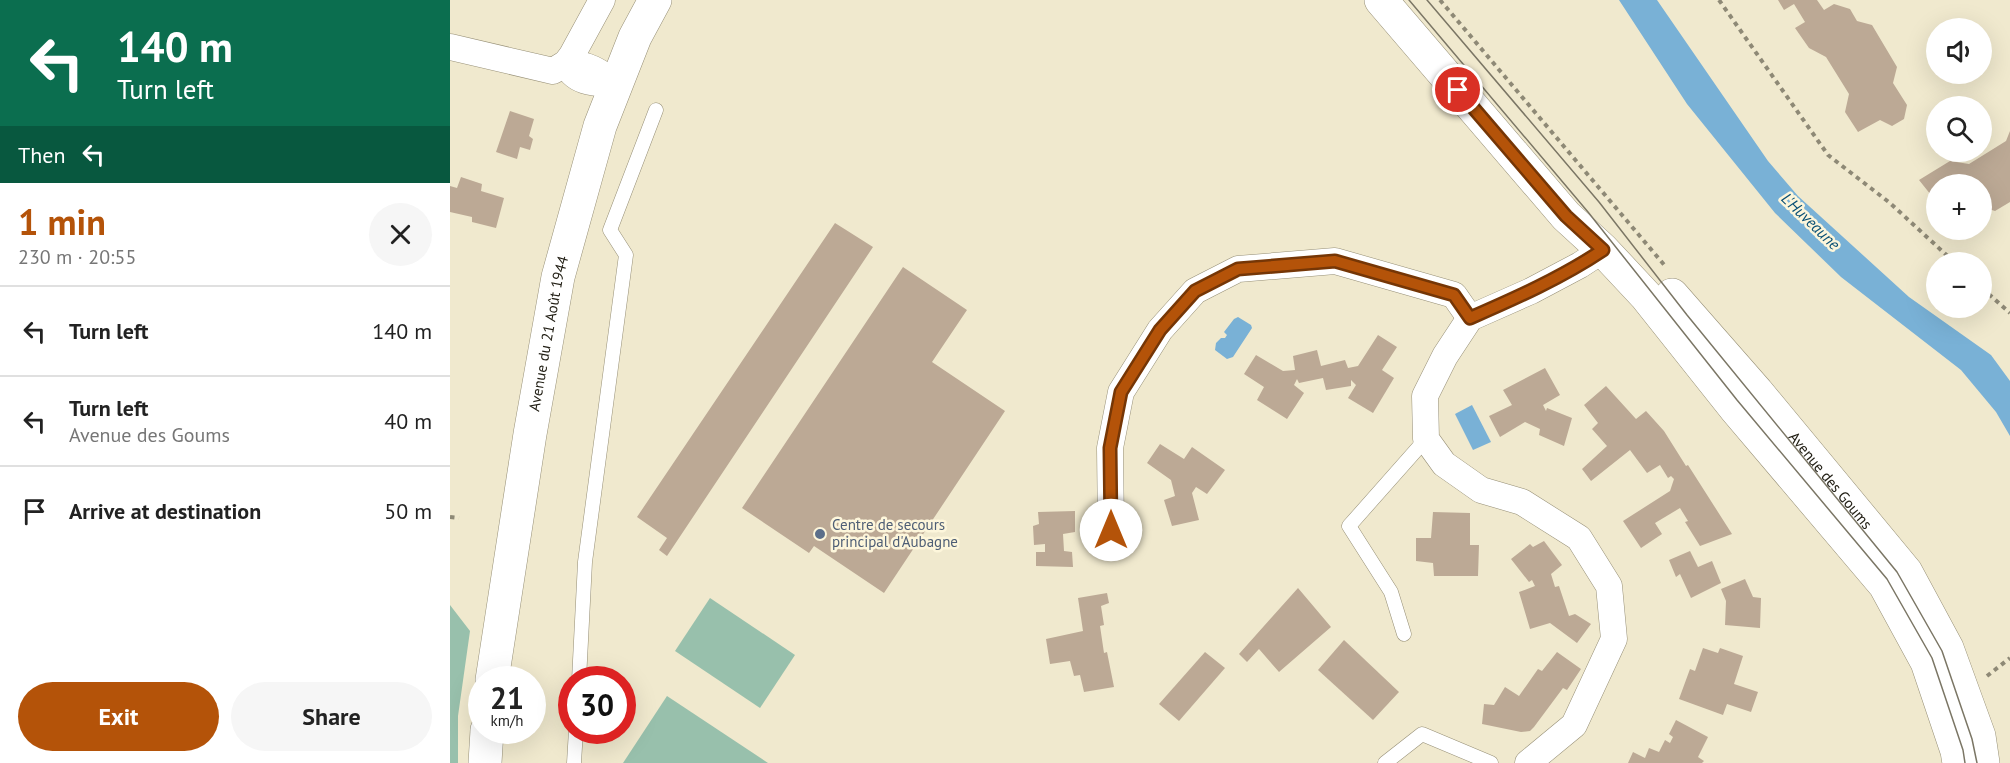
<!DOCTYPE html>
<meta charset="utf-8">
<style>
body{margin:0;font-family:"PT Sans",sans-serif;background:#f6f6f6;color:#222;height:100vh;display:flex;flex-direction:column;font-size:22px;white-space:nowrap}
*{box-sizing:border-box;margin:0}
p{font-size:20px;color:#767676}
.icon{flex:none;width:33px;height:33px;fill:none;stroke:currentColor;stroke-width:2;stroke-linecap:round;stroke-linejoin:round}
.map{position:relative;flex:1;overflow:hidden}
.drawer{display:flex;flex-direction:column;background:#fff;width:450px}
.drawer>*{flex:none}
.guide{background:#0b6e4f;color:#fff;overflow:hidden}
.buttons{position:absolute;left:1476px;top:18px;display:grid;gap:12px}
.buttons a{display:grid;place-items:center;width:66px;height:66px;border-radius:50%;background:#fff;box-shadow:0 6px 24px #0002;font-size:30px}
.speed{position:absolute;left:18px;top:666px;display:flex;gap:12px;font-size:30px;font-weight:700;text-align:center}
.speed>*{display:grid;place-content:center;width:78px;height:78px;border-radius:50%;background:#fff;box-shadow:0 6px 24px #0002;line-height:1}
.speed small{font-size:15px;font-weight:400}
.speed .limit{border:9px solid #d22;background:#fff;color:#111}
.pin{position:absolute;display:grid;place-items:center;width:51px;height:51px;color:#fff;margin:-26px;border:3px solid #fff;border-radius:50%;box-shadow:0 2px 6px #0007}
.me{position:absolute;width:66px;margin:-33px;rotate:0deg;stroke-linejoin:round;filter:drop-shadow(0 0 4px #0008)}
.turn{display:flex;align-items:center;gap:21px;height:126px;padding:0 18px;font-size:27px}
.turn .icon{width:78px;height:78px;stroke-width:2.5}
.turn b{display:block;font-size:42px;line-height:51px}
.then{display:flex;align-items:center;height:57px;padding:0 18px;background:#0003;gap:12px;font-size:22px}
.round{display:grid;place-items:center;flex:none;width:63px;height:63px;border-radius:32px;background:#f6f6f6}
.summary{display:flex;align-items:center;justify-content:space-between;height:102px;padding:0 18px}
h1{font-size:36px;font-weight:700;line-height:45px;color:#b45309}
.primary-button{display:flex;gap:12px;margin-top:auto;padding:12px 18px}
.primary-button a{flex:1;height:69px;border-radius:36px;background:#b45309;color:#fff;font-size:24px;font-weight:700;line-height:69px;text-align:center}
.primary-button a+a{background:#f6f6f6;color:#222}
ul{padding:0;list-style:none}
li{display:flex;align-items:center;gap:18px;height:90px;padding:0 18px;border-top:2px solid #e0e0e0}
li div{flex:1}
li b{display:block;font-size:22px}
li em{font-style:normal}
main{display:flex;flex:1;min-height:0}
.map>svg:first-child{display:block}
.green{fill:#98c0ac}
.water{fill:#79b1d6}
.building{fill:#bca995}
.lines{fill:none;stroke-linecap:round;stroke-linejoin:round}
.lane-casing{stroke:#968f76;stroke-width:15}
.street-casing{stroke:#968f76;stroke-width:27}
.secondary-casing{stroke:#968f76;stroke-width:34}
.path{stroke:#8e8976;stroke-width:4;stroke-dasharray:4.5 4.5;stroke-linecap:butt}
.lane{stroke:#fff;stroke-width:14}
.street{stroke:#fff;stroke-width:26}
.secondary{stroke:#fff;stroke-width:33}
.tram{stroke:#7b7665;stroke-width:1.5}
.route-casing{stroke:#753606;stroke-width:15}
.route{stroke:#b45309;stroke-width:10}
.service-dot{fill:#5c6f8a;stroke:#fdf6db;stroke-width:2}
.labels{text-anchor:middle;stroke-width:5;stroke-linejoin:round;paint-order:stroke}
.street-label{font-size:15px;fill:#232016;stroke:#fdf6db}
.service-label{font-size:15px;fill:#4e5e75;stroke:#fdf6db;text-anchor:start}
.water-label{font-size:16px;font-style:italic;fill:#0a5075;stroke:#fdf6db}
</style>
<main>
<section class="drawer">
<div class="guide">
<div class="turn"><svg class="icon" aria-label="left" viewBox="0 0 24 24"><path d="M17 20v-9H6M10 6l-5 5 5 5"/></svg><div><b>140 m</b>Turn left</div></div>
<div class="then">Then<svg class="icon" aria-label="left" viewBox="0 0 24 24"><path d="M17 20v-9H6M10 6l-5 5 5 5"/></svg></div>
</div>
<div class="summary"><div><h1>1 min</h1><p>230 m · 20:55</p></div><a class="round"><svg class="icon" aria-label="close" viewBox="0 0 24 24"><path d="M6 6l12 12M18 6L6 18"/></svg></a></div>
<ul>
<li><svg class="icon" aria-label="left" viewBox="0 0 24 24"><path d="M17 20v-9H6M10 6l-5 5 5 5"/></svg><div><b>Turn left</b></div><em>140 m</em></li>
<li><svg class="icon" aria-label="left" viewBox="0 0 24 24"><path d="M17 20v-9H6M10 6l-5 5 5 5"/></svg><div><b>Turn left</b><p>Avenue des Goums</p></div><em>40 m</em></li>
<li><svg class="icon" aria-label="arrive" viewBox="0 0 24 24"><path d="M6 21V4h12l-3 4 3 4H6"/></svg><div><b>Arrive at destination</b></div><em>50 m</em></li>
</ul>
<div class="primary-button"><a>Exit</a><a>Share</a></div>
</section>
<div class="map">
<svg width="1560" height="763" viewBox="0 0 1560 763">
<rect width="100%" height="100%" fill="#f0e9ce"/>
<g class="green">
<path d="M260 598 345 655 310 708 225 651Z"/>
<path d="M0 605 20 631 8 716V763H0Z"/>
<path d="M217 696 318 763H173Z"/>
</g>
<g class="water">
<path d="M1169 0H1207L1318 161 1348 196 1459 297 1541 355 1560 381V436L1546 412 1511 370 1391 277 1325 213 1237 104Z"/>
<path d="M788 317 801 325 802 328 783 357 777 359 765 350 766 343 771 338H775L777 335 774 332 784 319Z"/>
<path d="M1022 405 1041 442 1023 450 1005 414Z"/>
</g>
<g class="building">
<path d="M1328 0H1367L1374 10 1384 4 1400 9 1407 21 1422 25 1447 67 1443 83 1457 105 1454 119 1442 126 1430 120 1408 132 1395 112 1399 94 1376 57 1359 48 1345 28 1355 22 1344 4 1334 10Z"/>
<path d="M60 111 84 119 79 136 83 139 80 150 70 147 67 159 46 152Z"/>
<path d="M1560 131V202L1545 211 1532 207V184H1486V192L1481 195 1469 180 1500 161 1519 164 1556 141Z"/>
<path d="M11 177 32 184 31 191 54 198 46 228 22 222V217L0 212V186L7 188Z"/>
<path d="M385 223 423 247 217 556 209 550 217 538 187 517Z"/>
<path d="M453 267 517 310 482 362 555 411 434 593 364 546 359 553 292 508Z"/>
<path d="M928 335 947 347 932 370 944 378 923 413 898 398 906 385 901 380V386L876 390 873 378 849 383 847 379 844 385 854 393 837 419 807 400 814 387 794 374 806 355 833 371 845 370 843 356 867 350 871 366 895 360 898 368 908 366Z"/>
<path d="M1095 368 1110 395 1093 405 1096 411 1097 408 1122 418 1114 446 1089 435 1090 429 1075 422 1050 437 1039 416 1062 405 1053 390Z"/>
<path d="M1156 386 1186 419 1196 411 1214 431 1236 466 1238 465 1282 534 1250 546 1235 522 1238 521 1230 508 1205 523 1212 534 1191 548 1173 521 1220 491 1224 479 1221 476 1218 478 1210 465 1197 473 1180 450 1141 481 1132 469 1157 446 1142 429 1148 423 1134 405Z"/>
<path d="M710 444 734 459 742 447 775 470 757 494 746 487 742 493 749 520 722 526 714 500 725 496 721 480 697 463Z"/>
<path d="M625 511V532L613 534 614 551 622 552 623 567 586 566V552H595V544L584 545 583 526 589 524 588 512Z"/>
<path d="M983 512 1020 513V545H1029L1028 576H984L983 563 966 561V538H981Z"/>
<path d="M1094 541 1112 565 1101 574 1105 587 1109 586 1119 616 1125 614 1141 624 1127 643 1100 623 1080 629 1069 592 1085 586 1082 580 1079 582 1061 559 1080 544 1083 547Z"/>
<path d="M1240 551 1248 567 1262 561 1271 583 1241 598 1230 574 1226 577 1219 560Z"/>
<path d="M1295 579 1303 597 1311 598 1310 628 1275 625 1276 601 1271 589Z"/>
<path d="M848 588 881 627 829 672 809 649 797 662 789 654Z"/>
<path d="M657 593 659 603 651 606 654 625 650 626 654 653 657 652 664 687 634 692 630 675 624 676 620 661 600 664 596 639 633 631 628 598Z"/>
<path d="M894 640 949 692 923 720 868 670Z"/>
<path d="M1253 648 1268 653 1270 648 1293 656 1284 684 1308 692 1301 712 1277 704 1273 715 1229 699 1240 669 1245 671Z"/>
<path d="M755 652 775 668 729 721 709 704Z"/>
<path d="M1107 652 1131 669 1117 690 1113 688 1084 727 1080 731 1071 732 1032 724 1034 704 1044 705 1055 687 1069 696 1088 669 1092 671Z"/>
<path d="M1226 720 1258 737 1248 757 1254 761 1252 763H1178L1183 752 1195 758 1199 748 1209 752 1215 740 1220 743 1223 737 1219 734Z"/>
</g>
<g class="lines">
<defs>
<g id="lane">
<path d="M954 634 941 592 899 526 976 439"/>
<path d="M129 680 135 562 176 255 160 230 206 110"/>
<path d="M124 763 126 730"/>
<path d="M935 763 972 734 1041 763"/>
</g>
<g id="street">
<path d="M0 47 103 71 116 63 122 55 152 0"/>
<path d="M116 63C138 63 150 72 167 84 148 83 124 85 116 63Z"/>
<path d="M661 530 660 448 671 392 710 330 745 291 788 269 885 261 1004 295 1020 318"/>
<path d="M1078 763 1124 725 1164 639 1159 586 1129 538 1072 502 1031 490 994 464 976 439 975 396 995 356 1020 318 1081 291 1130 265 1153 250"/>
</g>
<g id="secondary">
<path d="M931 0 1116 216 1153 250 1196 296 1285 408 1435 585 1477 662 1507 751 1509 763"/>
<path id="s1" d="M1222 295 1307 392 1456 572 1497 648 1529 736 1533 763"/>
<path id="s2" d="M42 680 80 434 108 277 150 126 185 37 205 0"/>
<path d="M35 763 37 730"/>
</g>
</defs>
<use href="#lane" class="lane-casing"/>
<use href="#street" class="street-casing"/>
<use href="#secondary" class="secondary-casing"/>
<g class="path">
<path d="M990 0 1216 267"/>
<path d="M1269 0 1378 155 1440 203 1504 262"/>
<path d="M1532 288 1560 313"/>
<path d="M0 517 9 518"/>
<path d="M1537 676 1560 658"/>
</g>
<use href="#lane" class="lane"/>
<use href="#street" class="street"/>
<use href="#secondary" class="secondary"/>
<g class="tram">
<path d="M959 0 1138 212 1287 400 1437 579 1482 658 1513 750 1515 763"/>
<path d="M977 0 1149 202 1237 315 1447 572 1492 651 1522 739 1527 763"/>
</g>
</g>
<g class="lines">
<defs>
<path id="route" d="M661 530 660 448 671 392 710 330 745 291 788 269 885 261 1004 295 1020 318C1066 298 1111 278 1153 250L1116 216 1008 90"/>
</defs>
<use href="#route" class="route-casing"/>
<use href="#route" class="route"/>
</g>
<circle class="service-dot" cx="370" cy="534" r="6"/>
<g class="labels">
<g class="street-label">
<text dy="5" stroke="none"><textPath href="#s2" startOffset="351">Avenue du 21 Août 1944</textPath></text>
<text dy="5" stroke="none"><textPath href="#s1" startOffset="244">Avenue des Goums</textPath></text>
</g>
<g class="service-label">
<text x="382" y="530">Centre de secours<tspan x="382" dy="17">principal d'Aubagne</tspan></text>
</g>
<g class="water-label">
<text transform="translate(1361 221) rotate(44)" y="6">L'Huveaune</text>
</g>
</g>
</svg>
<div class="buttons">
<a><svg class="icon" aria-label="sound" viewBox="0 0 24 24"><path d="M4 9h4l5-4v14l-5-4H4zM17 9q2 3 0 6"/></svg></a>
<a><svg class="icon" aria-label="search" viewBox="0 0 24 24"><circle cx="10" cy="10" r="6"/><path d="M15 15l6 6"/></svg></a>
<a>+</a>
<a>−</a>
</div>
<div class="speed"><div>21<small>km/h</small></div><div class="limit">30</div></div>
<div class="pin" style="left:1008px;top:90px;background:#d93025"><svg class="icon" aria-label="arrive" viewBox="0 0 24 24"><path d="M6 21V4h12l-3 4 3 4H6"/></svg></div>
<svg class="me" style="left:661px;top:530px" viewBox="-20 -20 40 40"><circle r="19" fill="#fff"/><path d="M0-13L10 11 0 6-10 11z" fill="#b45309"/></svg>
</div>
</main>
